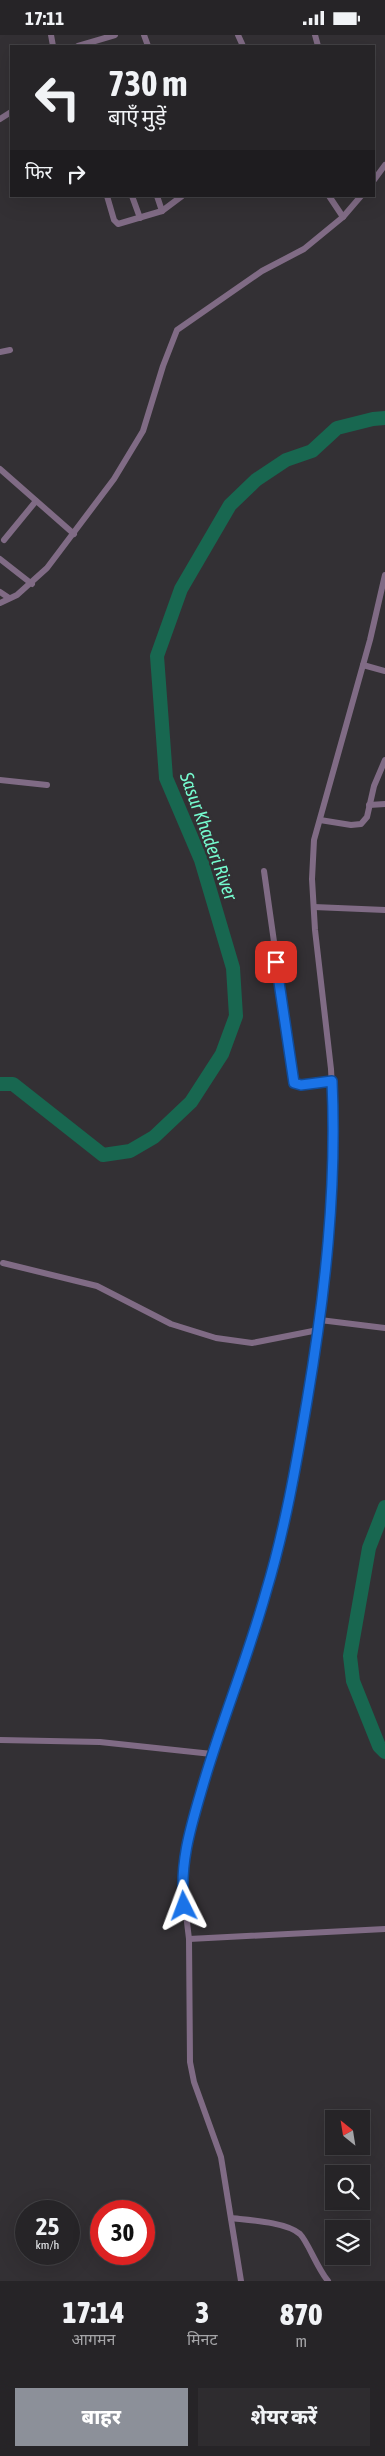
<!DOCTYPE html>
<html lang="hi">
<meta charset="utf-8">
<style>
body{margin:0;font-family:"Asap Condensed","Noto Sans Devanagari",sans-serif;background:#2e2c2f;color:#f1f3f6;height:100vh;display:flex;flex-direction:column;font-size:19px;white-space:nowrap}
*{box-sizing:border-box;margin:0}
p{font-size:16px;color:#a4a4a7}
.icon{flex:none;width:28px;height:28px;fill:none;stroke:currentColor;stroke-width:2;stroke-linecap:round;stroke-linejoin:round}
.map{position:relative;height:2246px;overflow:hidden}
.side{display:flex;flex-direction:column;background:#262427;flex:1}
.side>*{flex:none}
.top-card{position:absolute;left:10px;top:10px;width:365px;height:152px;border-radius:0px;box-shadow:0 5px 20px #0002,0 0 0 1px #424144;background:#262427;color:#f1f3f6;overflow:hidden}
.needle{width:32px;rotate:330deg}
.controls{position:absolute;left:325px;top:2075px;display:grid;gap:10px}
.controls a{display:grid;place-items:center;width:45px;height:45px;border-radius:0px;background:#262427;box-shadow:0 5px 20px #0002,0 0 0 1px #424144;font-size:25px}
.speed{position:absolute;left:15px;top:2165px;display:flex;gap:10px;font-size:25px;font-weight:700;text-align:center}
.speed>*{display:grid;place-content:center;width:65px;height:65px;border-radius:50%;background:#262427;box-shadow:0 5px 20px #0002,0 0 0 1px #424144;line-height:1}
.speed small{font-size:12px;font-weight:400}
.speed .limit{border:8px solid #d22;background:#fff;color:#111}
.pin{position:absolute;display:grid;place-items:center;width:42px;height:42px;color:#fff;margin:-21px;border-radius:10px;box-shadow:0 2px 8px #0006}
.me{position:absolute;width:55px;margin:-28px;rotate:357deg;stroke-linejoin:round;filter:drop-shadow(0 0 4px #0008)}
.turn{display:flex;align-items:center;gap:18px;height:105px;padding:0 15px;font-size:22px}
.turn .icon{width:65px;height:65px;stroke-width:2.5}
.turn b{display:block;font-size:35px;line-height:42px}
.then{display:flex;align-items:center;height:48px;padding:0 15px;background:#0003;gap:10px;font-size:19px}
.eta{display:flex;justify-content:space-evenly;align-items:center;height:85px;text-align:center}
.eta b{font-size:30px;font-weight:800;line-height:35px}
.cta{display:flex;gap:10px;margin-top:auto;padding:10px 15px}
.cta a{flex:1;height:58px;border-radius:0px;background:#8c9099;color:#fff;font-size:20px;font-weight:800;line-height:58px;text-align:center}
.cta a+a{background:#2e2c2f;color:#f1f3f6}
.status{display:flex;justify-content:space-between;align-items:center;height:35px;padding:0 25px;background:#262427;direction:ltr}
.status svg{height:14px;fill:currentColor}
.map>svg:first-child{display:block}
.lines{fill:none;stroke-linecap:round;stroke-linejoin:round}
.river{stroke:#186750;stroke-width:14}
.street{stroke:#806b85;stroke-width:6}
.route-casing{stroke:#114b97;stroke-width:12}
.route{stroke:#1a73e8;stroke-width:9}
.labels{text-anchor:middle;stroke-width:5;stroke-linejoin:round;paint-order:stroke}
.water-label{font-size:19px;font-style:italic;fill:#75face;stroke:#333034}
</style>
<div class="status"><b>17:11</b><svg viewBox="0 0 49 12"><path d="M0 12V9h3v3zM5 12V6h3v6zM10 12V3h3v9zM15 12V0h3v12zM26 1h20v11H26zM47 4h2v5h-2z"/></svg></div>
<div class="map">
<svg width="385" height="2246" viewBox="0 0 385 2246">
<rect width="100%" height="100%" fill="#333034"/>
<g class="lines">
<g class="river">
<path d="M0 1049H13L103 1120 130 1116 154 1102 191 1067 222 1019 236 981 233 933 201 825 166 743 157 621 181 554 230 470 256 445 286 425 312 416 337 393 373 384 385 383"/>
<path d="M385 1472 369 1513 350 1621 353 1646 379 1711 385 1717"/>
</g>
<g class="street">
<path d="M51 0 53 11"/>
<path d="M144 0 148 11"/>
<path d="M238 0 243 11"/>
<path d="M315 0 318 11"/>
<path d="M78 11 115 0"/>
<path d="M0 84 11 77"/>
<path d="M374 145 385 130"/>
<path d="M107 161 114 185 118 189 162 176 157 161"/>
<path d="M132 161 140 183"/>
<path d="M329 161 343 182"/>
<path d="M162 176 182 161"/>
<path d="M0 317 10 315"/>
<path d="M0 434 74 499"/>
<path d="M4 505 36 466"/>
<path d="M0 524 32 549"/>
<path d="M0 557 9 563"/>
<path d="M0 568 17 560 47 533 114 444 143 396 163 331 177 295 262 236 304 214 343 182 361 161"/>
<path d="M363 630 385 636"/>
<path d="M0 745 47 750"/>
<path d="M369 770 385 769"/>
<path d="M320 785 351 790 361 789 367 782 374 751 385 725"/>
<path d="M264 836 294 1048 297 1050 332 1046"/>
<path d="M314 872 385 875"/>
<path d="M3 1228 97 1251 171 1289 216 1303 252 1308 318 1295"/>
<path d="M320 1285 385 1293"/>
<path d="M0 1705 100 1707 212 1719"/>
<path d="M189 1904 385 1894"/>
<path d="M231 2183C248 2185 287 2187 300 2199 308 2207 317 2233 328 2246"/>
<path d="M241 2246 221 2122 194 2047 190 2027 189 1904 183 1854 185 1813 212 1719 266 1559 287 1482 317 1304 331 1181 334 1090 331 1034 315 895 312 844 314 805 370 605 385 540"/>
</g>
</g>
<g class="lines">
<defs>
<path id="route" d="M184 1871C179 1828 191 1791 203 1750 222 1685 248 1622 266 1557 285 1494 296 1431 307 1366 325 1260 337 1154 332 1046L301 1050 294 1048 276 927"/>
</defs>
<use href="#route" class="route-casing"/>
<use href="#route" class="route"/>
</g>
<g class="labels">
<g class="water-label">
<text transform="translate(209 801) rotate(70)" y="7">Sasur Khaderi River</text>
</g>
</g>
</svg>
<div class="controls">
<a><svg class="needle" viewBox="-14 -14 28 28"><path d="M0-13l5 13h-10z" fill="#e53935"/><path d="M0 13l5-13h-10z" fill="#a4a4a7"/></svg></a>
<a><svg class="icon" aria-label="search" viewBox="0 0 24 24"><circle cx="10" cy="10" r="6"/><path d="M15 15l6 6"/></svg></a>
<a><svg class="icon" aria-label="layers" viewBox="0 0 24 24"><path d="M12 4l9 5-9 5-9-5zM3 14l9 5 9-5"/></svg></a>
</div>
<div class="speed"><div>25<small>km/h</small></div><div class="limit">30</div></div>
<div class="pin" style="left:276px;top:927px;background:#d93025"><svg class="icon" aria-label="arrive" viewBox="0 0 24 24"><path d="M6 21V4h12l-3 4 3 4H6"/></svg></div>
<svg class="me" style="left:184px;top:1871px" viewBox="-20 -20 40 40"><path d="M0-17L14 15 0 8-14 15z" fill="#1a73e8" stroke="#fff" stroke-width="4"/></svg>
<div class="top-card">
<div class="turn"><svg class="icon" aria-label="left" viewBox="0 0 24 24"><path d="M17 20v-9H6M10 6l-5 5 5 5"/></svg><div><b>730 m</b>बाएँ मुड़ें</div></div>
<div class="then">फिर<svg class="icon" aria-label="right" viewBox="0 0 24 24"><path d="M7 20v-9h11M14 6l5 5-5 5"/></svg></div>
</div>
</div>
<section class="side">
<div class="eta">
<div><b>17:14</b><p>आगमन</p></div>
<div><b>3</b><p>मिनट</p></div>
<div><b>870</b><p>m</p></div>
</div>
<div class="cta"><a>बाहर</a><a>शेयर करें</a></div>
</section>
